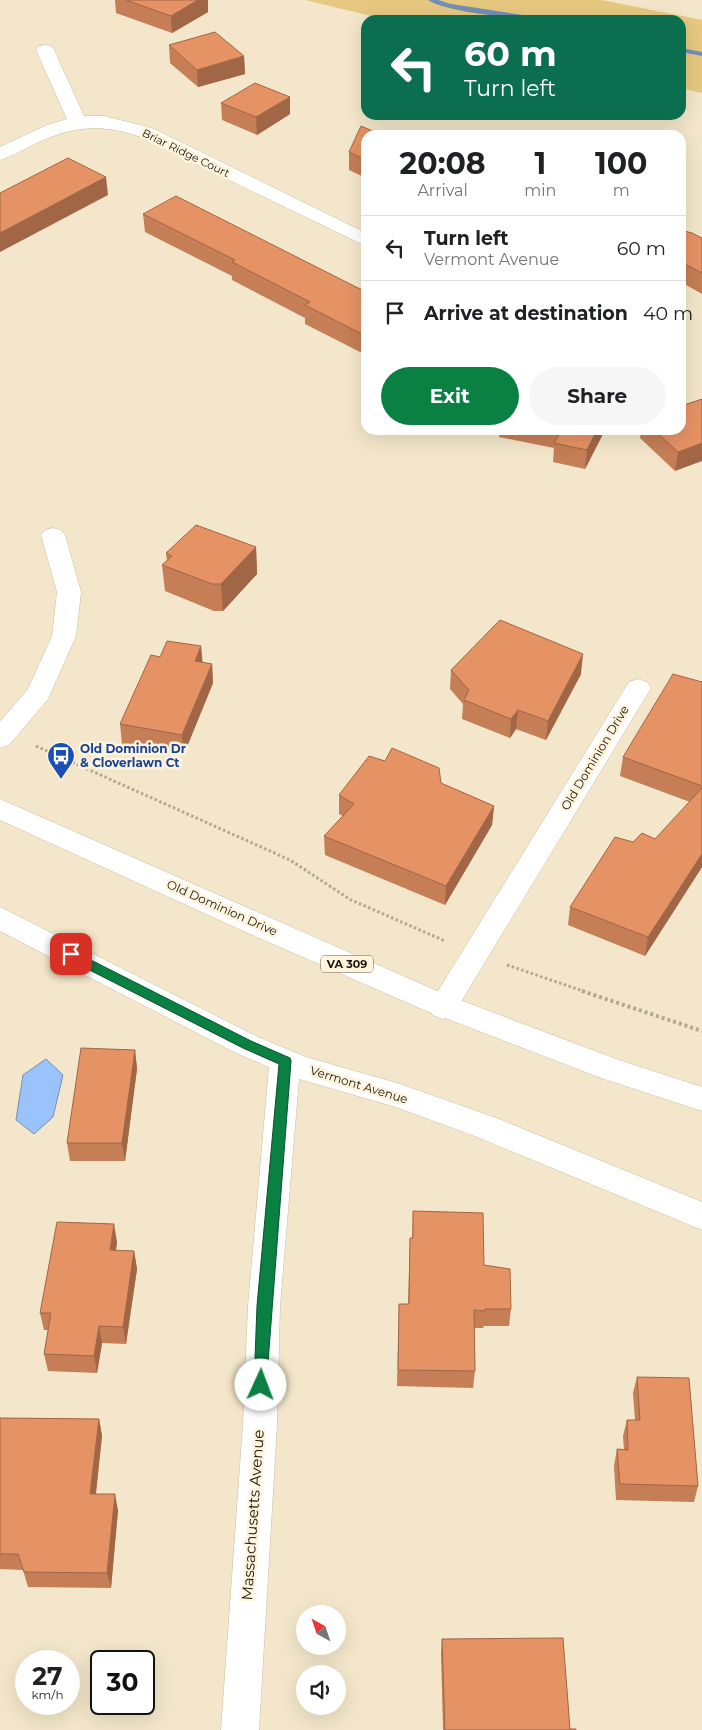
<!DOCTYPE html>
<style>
body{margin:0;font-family:Montserrat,sans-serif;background:#f6f6f6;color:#202124;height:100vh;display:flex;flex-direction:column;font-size:19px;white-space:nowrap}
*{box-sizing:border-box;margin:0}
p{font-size:16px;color:#757577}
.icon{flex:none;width:28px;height:28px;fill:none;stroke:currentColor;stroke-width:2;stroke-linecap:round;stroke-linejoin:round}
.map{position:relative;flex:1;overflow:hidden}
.sheet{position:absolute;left:361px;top:130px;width:325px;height:305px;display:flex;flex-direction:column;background:#fff;border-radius:15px;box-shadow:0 5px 20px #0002}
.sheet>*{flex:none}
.hud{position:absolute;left:361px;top:15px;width:325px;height:105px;border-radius:15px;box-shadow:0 5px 20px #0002;background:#0b6e4f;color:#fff;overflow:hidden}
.needle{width:32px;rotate:320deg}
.buttons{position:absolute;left:296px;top:1605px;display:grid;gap:10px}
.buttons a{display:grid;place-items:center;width:50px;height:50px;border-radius:50%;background:#fff;box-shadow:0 5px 20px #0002;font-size:25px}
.speed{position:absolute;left:15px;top:1650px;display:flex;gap:10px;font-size:25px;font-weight:700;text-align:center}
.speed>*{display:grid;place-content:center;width:65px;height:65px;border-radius:50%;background:#fff;box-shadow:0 5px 20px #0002;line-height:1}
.speed small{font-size:12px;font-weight:400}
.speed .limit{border:2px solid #111;border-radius:8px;background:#fff;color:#111}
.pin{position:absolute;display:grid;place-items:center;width:42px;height:42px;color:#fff;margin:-21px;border-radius:10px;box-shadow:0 2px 8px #0006}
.me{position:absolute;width:55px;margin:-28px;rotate:2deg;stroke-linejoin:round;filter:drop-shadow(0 0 4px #0008)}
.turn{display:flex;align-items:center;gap:18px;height:105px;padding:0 20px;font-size:22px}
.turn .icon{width:65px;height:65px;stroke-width:2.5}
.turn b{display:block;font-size:35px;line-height:42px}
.eta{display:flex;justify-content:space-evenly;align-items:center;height:85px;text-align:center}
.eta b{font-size:30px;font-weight:700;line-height:35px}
.action{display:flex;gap:10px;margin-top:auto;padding:10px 20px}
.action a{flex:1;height:58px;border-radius:30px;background:#0b8043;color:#fff;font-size:20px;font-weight:700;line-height:58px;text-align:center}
.action a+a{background:#f6f6f6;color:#202124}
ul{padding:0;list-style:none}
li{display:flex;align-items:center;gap:15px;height:65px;padding:0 20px;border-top:1px solid #e0e0e0}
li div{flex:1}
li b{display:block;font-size:19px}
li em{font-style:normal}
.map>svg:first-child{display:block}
.green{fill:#e6c880}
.water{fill:#9ac2fd;stroke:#748fb5}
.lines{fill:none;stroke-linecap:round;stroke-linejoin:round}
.stream{fill:#748fb5;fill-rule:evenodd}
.minor-casing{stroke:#cbbfa3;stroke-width:1}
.major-casing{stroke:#cbbfa3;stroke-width:1}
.path-far1{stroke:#b2a791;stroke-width:3;stroke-dasharray:2.5 2.5;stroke-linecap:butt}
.path{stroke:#b2a791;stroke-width:4;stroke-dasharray:3 3;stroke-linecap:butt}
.minor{fill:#fff;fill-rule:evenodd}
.major{fill:#fff;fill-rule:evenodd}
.wall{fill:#c57e56}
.shaded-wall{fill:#a06646}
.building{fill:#e59264;stroke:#a06646}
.route{fill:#0b8043;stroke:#07532c}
.labels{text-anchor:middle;stroke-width:5;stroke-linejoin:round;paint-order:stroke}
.far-street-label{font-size:11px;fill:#1c170d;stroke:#fef4dd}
.shield{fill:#fef4dd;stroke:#60594b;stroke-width:1}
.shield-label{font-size:11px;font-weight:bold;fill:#1c170d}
.transit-label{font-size:12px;font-weight:bold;fill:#164399;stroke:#fef4dd;text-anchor:start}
.street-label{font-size:12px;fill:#1c170d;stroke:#fef4dd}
.near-street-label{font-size:15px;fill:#1c170d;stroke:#fef4dd}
</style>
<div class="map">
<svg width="702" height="1730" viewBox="0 0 702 1730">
<rect width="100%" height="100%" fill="#f3e6ca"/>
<path class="green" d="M306 0H602L702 20V93L681 88V20H387Z"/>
<path class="water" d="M46 1059 63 1075 53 1117 34 1134 16 1120 23 1075Z"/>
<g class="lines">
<g class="stream">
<path d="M428 0H438L451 4 543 18 546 20C524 20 444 12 428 0Z"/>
<path d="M681 48 702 52V56L681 52Z"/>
</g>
<defs>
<g id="minor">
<path d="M45 45 51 46 54 50 84 116H104L152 128 366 233V246L138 136C102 124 73 126 39 142 26 148 13 156 0 160V147L47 125 67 119 36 50 39 46Z"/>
<path d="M53 528 61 530 65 535 81 592 76 636 48 699 9 745 0 748V722L28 689 52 636 57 592 41 535 45 530Z"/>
<path d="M638 679 647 682 651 688 453 1015 443 1019 433 1015 428 1007 433 999 629 682Z"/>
<path d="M0 907 258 1037 306 1057 400 1084 499 1119 702 1202V1230L477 1137 396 1107 299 1079 280 1306 277 1424 259 1730H221L243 1424 248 1306 269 1067 236 1053 0 931Z"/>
</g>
<path id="major" d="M0 799 444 994 619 1060 702 1087V1111L601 1078 424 1010 250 934 0 820Z"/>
</defs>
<use href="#minor" class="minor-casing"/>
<use href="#major" class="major-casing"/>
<g class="path-far1">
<path d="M36 746 290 860 351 900 445 941"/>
<path d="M507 965 586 992"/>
</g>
<path class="path" d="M582 991 702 1031"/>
<use href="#minor" class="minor"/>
<use href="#major" class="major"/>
</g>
<g class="wall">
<path d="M115 0H208V12L172 33 116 13Z"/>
<path d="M169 45 244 56 245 74 198 87 170 63Z"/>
<path d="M290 97V114L257 135 222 120 221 103Z"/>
<path d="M366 135V178L349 170V152Z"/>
<path d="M143 214 366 292V355L305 324V318L232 280V276L145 232Z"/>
<path d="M681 230 702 238V294L681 282Z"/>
<path d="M702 399 675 471 640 438 641 430H681Z"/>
<path d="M500 430H605L585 469 553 462 554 448 499 437Z"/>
<path d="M256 547 257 574 223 611H214L165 591 162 565 167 561 166 553Z"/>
<path d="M201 646 202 662 212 664 213 683 184 754 122 744 120 724 160 657Z"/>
<path d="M451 670 581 674 546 740 516 729 510 738 462 719 463 704 450 689Z"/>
<path d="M702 682V867L645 956 568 925 570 907 633 842 655 839 690 802 620 776 623 757Z"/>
<path d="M441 783 494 806 492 825 445 905 325 855 324 836 343 816 339 814V795Z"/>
<path d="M135 1050 137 1069 125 1161H70L67 1143Z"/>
<path d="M413 1211 484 1265 511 1309 509 1326H484L483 1328H474L475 1371 473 1388 397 1386 399 1304H408L410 1238H412Z"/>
<path d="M117 1242 116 1251H134L137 1269 126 1344 102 1343 97 1373 48 1371 44 1354 48 1330H44L40 1313Z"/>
<path d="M637 1377 698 1486 694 1502 616 1500 614 1466 617 1449 624 1450 623 1436 627 1420H635L633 1393Z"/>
<path d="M0 1418 99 1419 102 1436 96 1494 118 1510 111 1588 28 1587 23 1570 0 1569Z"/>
<path d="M442 1639 570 1729 576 1730H443L441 1653Z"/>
</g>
<g class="shaded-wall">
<path d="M198 0H208V12L172 33 171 16Z"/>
<path d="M244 56 245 74 198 87 197 70Z"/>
<path d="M290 97V114L257 135 256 117Z"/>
<path d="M106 177 108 195 0 252V233Z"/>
<path d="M597 430H605L585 469 587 450Z"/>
<path d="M702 443V461L675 471 678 452Z"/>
<path d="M256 547 257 574 223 611 221 584Z"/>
<path d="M201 646 203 666 195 661Z"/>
<path d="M583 654 581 674 546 740 548 721Z"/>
<path d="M212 664 213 683 184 754 182 735Z"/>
<path d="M518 710 516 729 510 738 511 719Z"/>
<path d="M494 806 492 825 445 905 446 886Z"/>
<path d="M702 854V867L645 956 648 937Z"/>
<path d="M135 1050 137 1069 125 1161 122 1143Z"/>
<path d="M114 1224 117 1242 113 1268 110 1250Z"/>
<path d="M134 1251 137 1269 126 1344 123 1327Z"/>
<path d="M99 1326 102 1343 97 1373 94 1356Z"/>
<path d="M99 1419 102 1436 94 1509 90 1494Z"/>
<path d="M115 1494 118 1510 111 1588 107 1573Z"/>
</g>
<g class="building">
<path d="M126 0H198L171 16Z"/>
<path d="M215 32 244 56 197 70 169 45Z"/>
<path d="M255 83 290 97 256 117 221 103Z"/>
<path d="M361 126 382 135H366V160L349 152Z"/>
<path d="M68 158 106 177 0 233V193Z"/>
<path d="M176 196 366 292V336L305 305 310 302 232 262 235 260 143 214Z"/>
<path d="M681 230 692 233 702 238V273L681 262Z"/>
<path d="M702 399V443L678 452 654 430H681V406Z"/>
<path d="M558 430H597L587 450 554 443 561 431Z"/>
<path d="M196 525 256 547 221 584H212L162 565 172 556 166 553Z"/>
<path d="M500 620 583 654 548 721 518 710 511 719 464 700 469 690 451 670Z"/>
<path d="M167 641 201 646 195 661 212 664 182 735 120 724 151 655 160 657Z"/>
<path d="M673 674 702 682V786L623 757Z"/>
<path d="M392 748 439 768 441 783 494 806 446 886 324 836 354 804 339 795 369 756 385 761Z"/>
<path d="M702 788V854L648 937 570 907 615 837 633 842 642 833 655 839Z"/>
<path d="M81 1048 135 1050 122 1143H67Z"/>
<path d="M413 1211 483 1213 484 1265 510 1269 511 1309H485V1311L474 1310 475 1371 398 1370 399 1304H409L410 1238H413Z"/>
<path d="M57 1222 114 1224 110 1250 134 1251 123 1327 99 1326 94 1356 44 1354 51 1313H40Z"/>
<path d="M637 1377 689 1378 698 1486 620 1484 617 1449 628 1450 627 1420H640Z"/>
<path d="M0 1418 99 1419 90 1494H115L107 1573 24 1572 18 1554H0Z"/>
<path d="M563 1638 570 1729H576V1730H445L442 1639Z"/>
</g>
<path class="route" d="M71 950 251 1041 290 1058 291 1061 266 1389 261 1391 256 1389 254 1385 257 1306 279 1064 243 1048 66 958 65 954Z"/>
<defs>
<symbol id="bus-pin" viewBox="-11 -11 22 30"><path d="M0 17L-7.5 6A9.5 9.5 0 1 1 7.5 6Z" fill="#1a4fb4" stroke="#fef4dd"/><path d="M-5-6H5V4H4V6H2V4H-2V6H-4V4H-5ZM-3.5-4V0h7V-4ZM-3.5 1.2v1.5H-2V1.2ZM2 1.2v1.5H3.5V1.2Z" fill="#fff"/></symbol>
</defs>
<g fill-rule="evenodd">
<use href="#bus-pin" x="45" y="740" width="32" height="43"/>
</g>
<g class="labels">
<g class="far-street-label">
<text transform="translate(186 153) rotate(26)" y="4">Briar Ridge Court</text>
</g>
<rect class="shield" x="321" y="955.5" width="52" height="17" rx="4"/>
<g class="shield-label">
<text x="347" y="968">VA 309</text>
</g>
<g class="transit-label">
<text x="80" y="753">Old Dominion Dr<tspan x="80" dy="14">&amp; Cloverlawn Ct</tspan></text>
</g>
<g class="street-label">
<text transform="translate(595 758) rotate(-59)" y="4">Old Dominion Drive</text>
<text transform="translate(222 908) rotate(24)" y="4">Old Dominion Drive</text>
<text transform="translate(359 1085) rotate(17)" y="4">Vermont Avenue</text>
</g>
<g class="near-street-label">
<text transform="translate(253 1515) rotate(-86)" y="5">Massachusetts Avenue</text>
</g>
</g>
</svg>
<div class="buttons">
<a><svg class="needle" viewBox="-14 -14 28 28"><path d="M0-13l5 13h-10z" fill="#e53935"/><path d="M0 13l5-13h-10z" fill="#757577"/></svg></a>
<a><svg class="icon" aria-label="sound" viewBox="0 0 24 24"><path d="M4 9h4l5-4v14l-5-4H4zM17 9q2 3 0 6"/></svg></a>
</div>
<div class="speed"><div>27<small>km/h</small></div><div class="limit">30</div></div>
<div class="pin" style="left:71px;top:954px;background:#d93025"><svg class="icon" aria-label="arrive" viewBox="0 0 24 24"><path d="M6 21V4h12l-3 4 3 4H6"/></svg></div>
<svg class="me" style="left:261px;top:1385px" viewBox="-20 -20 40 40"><circle r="19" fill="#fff"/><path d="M0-13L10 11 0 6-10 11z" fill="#0b8043"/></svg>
<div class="hud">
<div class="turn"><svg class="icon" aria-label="left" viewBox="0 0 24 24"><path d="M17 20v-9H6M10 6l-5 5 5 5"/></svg><div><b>60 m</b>Turn left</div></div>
</div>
<section class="sheet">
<div class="eta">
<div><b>20:08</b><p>Arrival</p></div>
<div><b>1</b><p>min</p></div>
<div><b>100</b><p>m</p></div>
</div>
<ul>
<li><svg class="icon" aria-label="left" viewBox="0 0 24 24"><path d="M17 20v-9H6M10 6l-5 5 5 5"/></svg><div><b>Turn left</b><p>Vermont Avenue</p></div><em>60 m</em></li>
<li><svg class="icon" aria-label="arrive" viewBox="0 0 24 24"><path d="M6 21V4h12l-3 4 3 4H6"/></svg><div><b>Arrive at destination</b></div><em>40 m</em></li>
</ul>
<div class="action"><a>Exit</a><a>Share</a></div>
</section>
</div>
